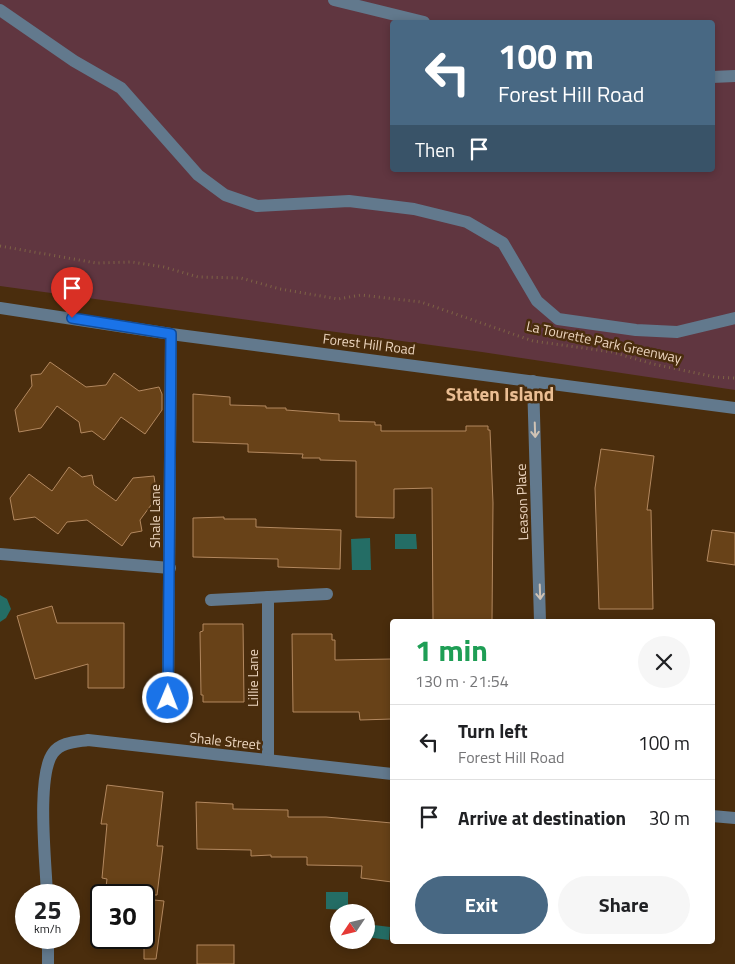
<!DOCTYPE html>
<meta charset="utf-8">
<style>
body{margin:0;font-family:"Titillium Web",sans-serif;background:#f6f6f6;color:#202124;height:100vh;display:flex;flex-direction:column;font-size:19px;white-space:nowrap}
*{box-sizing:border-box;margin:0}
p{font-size:16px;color:#757577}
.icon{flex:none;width:28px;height:28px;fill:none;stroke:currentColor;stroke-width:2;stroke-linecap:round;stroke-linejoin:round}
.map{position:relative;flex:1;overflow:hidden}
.details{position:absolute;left:390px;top:619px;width:325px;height:325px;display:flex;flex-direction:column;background:#fff;border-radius:5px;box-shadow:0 2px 8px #0003}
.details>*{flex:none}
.guide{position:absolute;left:390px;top:20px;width:325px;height:152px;border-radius:5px;box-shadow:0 2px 8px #0003;background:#486883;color:#fff;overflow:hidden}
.needle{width:32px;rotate:235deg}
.buttons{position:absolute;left:330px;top:904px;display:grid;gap:10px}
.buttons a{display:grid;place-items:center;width:45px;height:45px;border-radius:50%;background:#fff;box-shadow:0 2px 8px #0003;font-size:25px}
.speed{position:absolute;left:15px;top:884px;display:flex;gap:10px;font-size:25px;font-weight:700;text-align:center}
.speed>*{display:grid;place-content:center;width:65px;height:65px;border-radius:50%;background:#fff;box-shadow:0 2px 8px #0003;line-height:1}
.speed small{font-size:12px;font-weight:400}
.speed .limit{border:2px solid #111;border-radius:8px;background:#fff;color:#111}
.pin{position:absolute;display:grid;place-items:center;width:42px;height:42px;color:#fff;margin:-51px -21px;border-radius:50% 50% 50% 0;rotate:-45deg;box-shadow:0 0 5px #0007}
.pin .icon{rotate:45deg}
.me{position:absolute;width:55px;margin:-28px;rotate:1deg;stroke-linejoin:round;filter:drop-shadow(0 0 4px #0008)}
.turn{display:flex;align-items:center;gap:18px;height:105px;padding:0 25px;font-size:22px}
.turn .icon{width:65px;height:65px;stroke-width:2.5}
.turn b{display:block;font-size:35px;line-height:42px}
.then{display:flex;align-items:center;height:48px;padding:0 25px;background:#0003;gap:10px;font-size:19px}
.round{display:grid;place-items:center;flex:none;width:52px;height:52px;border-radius:26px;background:#f6f6f6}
.summary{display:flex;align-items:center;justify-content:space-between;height:85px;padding:0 25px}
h1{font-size:30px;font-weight:700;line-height:38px;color:#1e9e55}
.cta{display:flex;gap:10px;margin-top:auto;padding:10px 25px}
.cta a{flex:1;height:58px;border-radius:30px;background:#486883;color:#fff;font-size:20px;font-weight:700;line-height:58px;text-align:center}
.cta a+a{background:#f6f6f6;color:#202124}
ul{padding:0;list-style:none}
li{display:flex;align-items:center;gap:15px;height:75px;padding:0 25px;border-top:1px solid #e0e0e0}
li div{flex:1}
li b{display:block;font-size:19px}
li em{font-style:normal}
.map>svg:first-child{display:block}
.green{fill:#603640;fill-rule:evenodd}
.water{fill:#246d65}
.building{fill:#684218;stroke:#b3885f}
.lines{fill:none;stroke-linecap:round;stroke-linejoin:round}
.path{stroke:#7e6346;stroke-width:3;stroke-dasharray:1 4;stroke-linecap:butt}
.minor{stroke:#62798d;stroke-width:12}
.oneway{stroke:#d0c3b5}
.route-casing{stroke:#114b97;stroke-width:12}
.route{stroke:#1a73e8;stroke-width:9}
.labels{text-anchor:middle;stroke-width:5;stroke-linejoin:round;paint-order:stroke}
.street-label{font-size:14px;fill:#ecd5bf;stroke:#4a2d0d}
.district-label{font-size:19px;font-weight:bold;fill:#ebbe93;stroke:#4a2d0d}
</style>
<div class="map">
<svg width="735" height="964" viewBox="0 0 735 964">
<rect width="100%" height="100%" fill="#4a2d0d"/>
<path class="green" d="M0 0H735V390L482 352 0 286ZM392 22H712V170H392Z"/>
<g class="water">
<path d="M395 534H416L417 549H395Z"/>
<path d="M370 538 371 570H352L351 539Z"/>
<path d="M0 595 7 599 11 609 6 618 0 622Z"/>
<path d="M326 892H348V910L326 909Z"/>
<path d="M366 924 390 927 389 940 366 937Z"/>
</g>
<g class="building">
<path d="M50 362 86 387 106 385 114 373 139 391 159 387 162 394V410L145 434 121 417 104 440 92 431 81 433 79 422 57 406 41 428 19 432 15 410 32 386 31 375 41 374Z"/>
<path d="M193 394 230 397V405L266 406V408H286V410L339 414V421L375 422V425H381V431H466V426H488V430H490L493 503 492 621H433L432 488 394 489V518L356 517V461L320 460V458H302L303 454 248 452V444L193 442Z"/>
<path d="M601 449 654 456 647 510H651L653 609H599L595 488Z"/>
<path d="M69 467 82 477 92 475 94 485 116 501 133 478 154 476 157 497 140 520 142 531 131 533 122 546 87 520 67 522 58 534 35 517 14 520 10 498 29 474 52 491Z"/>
<path d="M224 517V519H256V527L341 530 340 569 278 567V559L193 557V518Z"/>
<path d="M712 530 735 533V565L707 561Z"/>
<path d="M52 606 57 623H124V688H88V664L35 679 17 616Z"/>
<path d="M203 624H243L244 702H203V695H201L200 632 203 631Z"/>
<path d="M292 634H332V640H335V660L392 659V719L360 720 359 712H293Z"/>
<path d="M107 785 163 792 157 846H163L157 895H105L107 879 102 878 107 824H101Z"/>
<path d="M196 802 233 804V809L288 810V817H326L392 823V882L361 878 362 866 307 865V857H271V855L251 856V850L197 849Z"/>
<path d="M144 899 164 901 156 959H144Z"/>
<rect x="197" y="945" width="37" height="19"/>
</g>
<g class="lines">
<path class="path" d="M0 246 96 263 132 262 164 267 198 277 241 278 280 289 338 299 361 295 421 302 533 341 612 352 653 364 715 377 735 378"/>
<g class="minor">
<path d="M334 0 424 22"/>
<path d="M0 10 74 61 121 88 198 175 225 195 257 206 349 201 414 209 467 222 503 243 537 301 558 319 636 330 677 332 735 318"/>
<path d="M712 77 735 76"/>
<path d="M0 308 171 334 735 408"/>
<path d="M533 381 540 621"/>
<path d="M0 554 170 568"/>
<path d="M211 600 327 594"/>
<path d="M168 698 171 334"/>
<path d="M268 760V597"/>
<path d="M712 816 735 818"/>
<path d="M47 895C46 864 36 776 53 753 61 742 76 742 88 740L392 774"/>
<path d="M48 938V964"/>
</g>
</g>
<defs><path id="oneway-shaft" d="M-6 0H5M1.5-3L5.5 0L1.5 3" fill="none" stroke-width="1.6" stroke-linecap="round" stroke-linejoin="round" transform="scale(1.25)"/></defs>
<g class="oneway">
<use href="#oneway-shaft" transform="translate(535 430) rotate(88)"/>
<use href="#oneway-shaft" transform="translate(540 592) rotate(88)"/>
</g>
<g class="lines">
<defs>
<path id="route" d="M72 318 171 334 168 698"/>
</defs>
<use href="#route" class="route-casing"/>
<use href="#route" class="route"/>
</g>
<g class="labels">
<g class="street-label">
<text transform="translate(604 342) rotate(12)" y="5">La Tourette Park Greenway</text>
<text transform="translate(369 344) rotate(7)" y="5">Forest Hill Road</text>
<text transform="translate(522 502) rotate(-92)" y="5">Leason Place</text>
<text transform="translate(155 516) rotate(-90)" y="5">Shale Lane</text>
<text transform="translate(253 678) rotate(-90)" y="5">Lillie Lane</text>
<text transform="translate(225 741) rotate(6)" y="5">Shale Street</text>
</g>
<g class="district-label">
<text x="500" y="401">Staten Island</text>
</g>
</g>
</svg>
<div class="buttons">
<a><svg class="needle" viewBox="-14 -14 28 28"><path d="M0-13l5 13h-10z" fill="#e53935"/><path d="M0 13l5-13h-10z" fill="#757577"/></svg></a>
</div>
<div class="speed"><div>25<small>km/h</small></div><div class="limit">30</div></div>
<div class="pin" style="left:72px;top:318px;background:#d93025"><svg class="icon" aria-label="arrive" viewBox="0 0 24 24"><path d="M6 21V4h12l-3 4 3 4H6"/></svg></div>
<svg class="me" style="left:168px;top:698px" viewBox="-20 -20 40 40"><circle r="17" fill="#1a73e8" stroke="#fff" stroke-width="3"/><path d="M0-11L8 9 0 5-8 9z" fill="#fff"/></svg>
<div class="guide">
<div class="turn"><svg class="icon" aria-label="left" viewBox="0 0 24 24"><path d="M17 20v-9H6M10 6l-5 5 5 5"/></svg><div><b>100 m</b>Forest Hill Road</div></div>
<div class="then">Then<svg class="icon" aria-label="arrive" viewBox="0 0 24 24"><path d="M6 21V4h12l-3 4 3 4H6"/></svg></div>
</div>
<section class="details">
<div class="summary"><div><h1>1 min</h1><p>130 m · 21:54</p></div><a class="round"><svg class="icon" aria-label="close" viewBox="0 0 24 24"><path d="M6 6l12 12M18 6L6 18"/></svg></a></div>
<ul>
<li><svg class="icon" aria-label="left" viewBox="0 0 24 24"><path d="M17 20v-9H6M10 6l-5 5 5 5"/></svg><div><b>Turn left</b><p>Forest Hill Road</p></div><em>100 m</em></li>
<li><svg class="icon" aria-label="arrive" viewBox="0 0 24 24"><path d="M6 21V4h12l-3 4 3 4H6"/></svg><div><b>Arrive at destination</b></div><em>30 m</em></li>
</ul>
<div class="cta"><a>Exit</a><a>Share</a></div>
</section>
</div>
